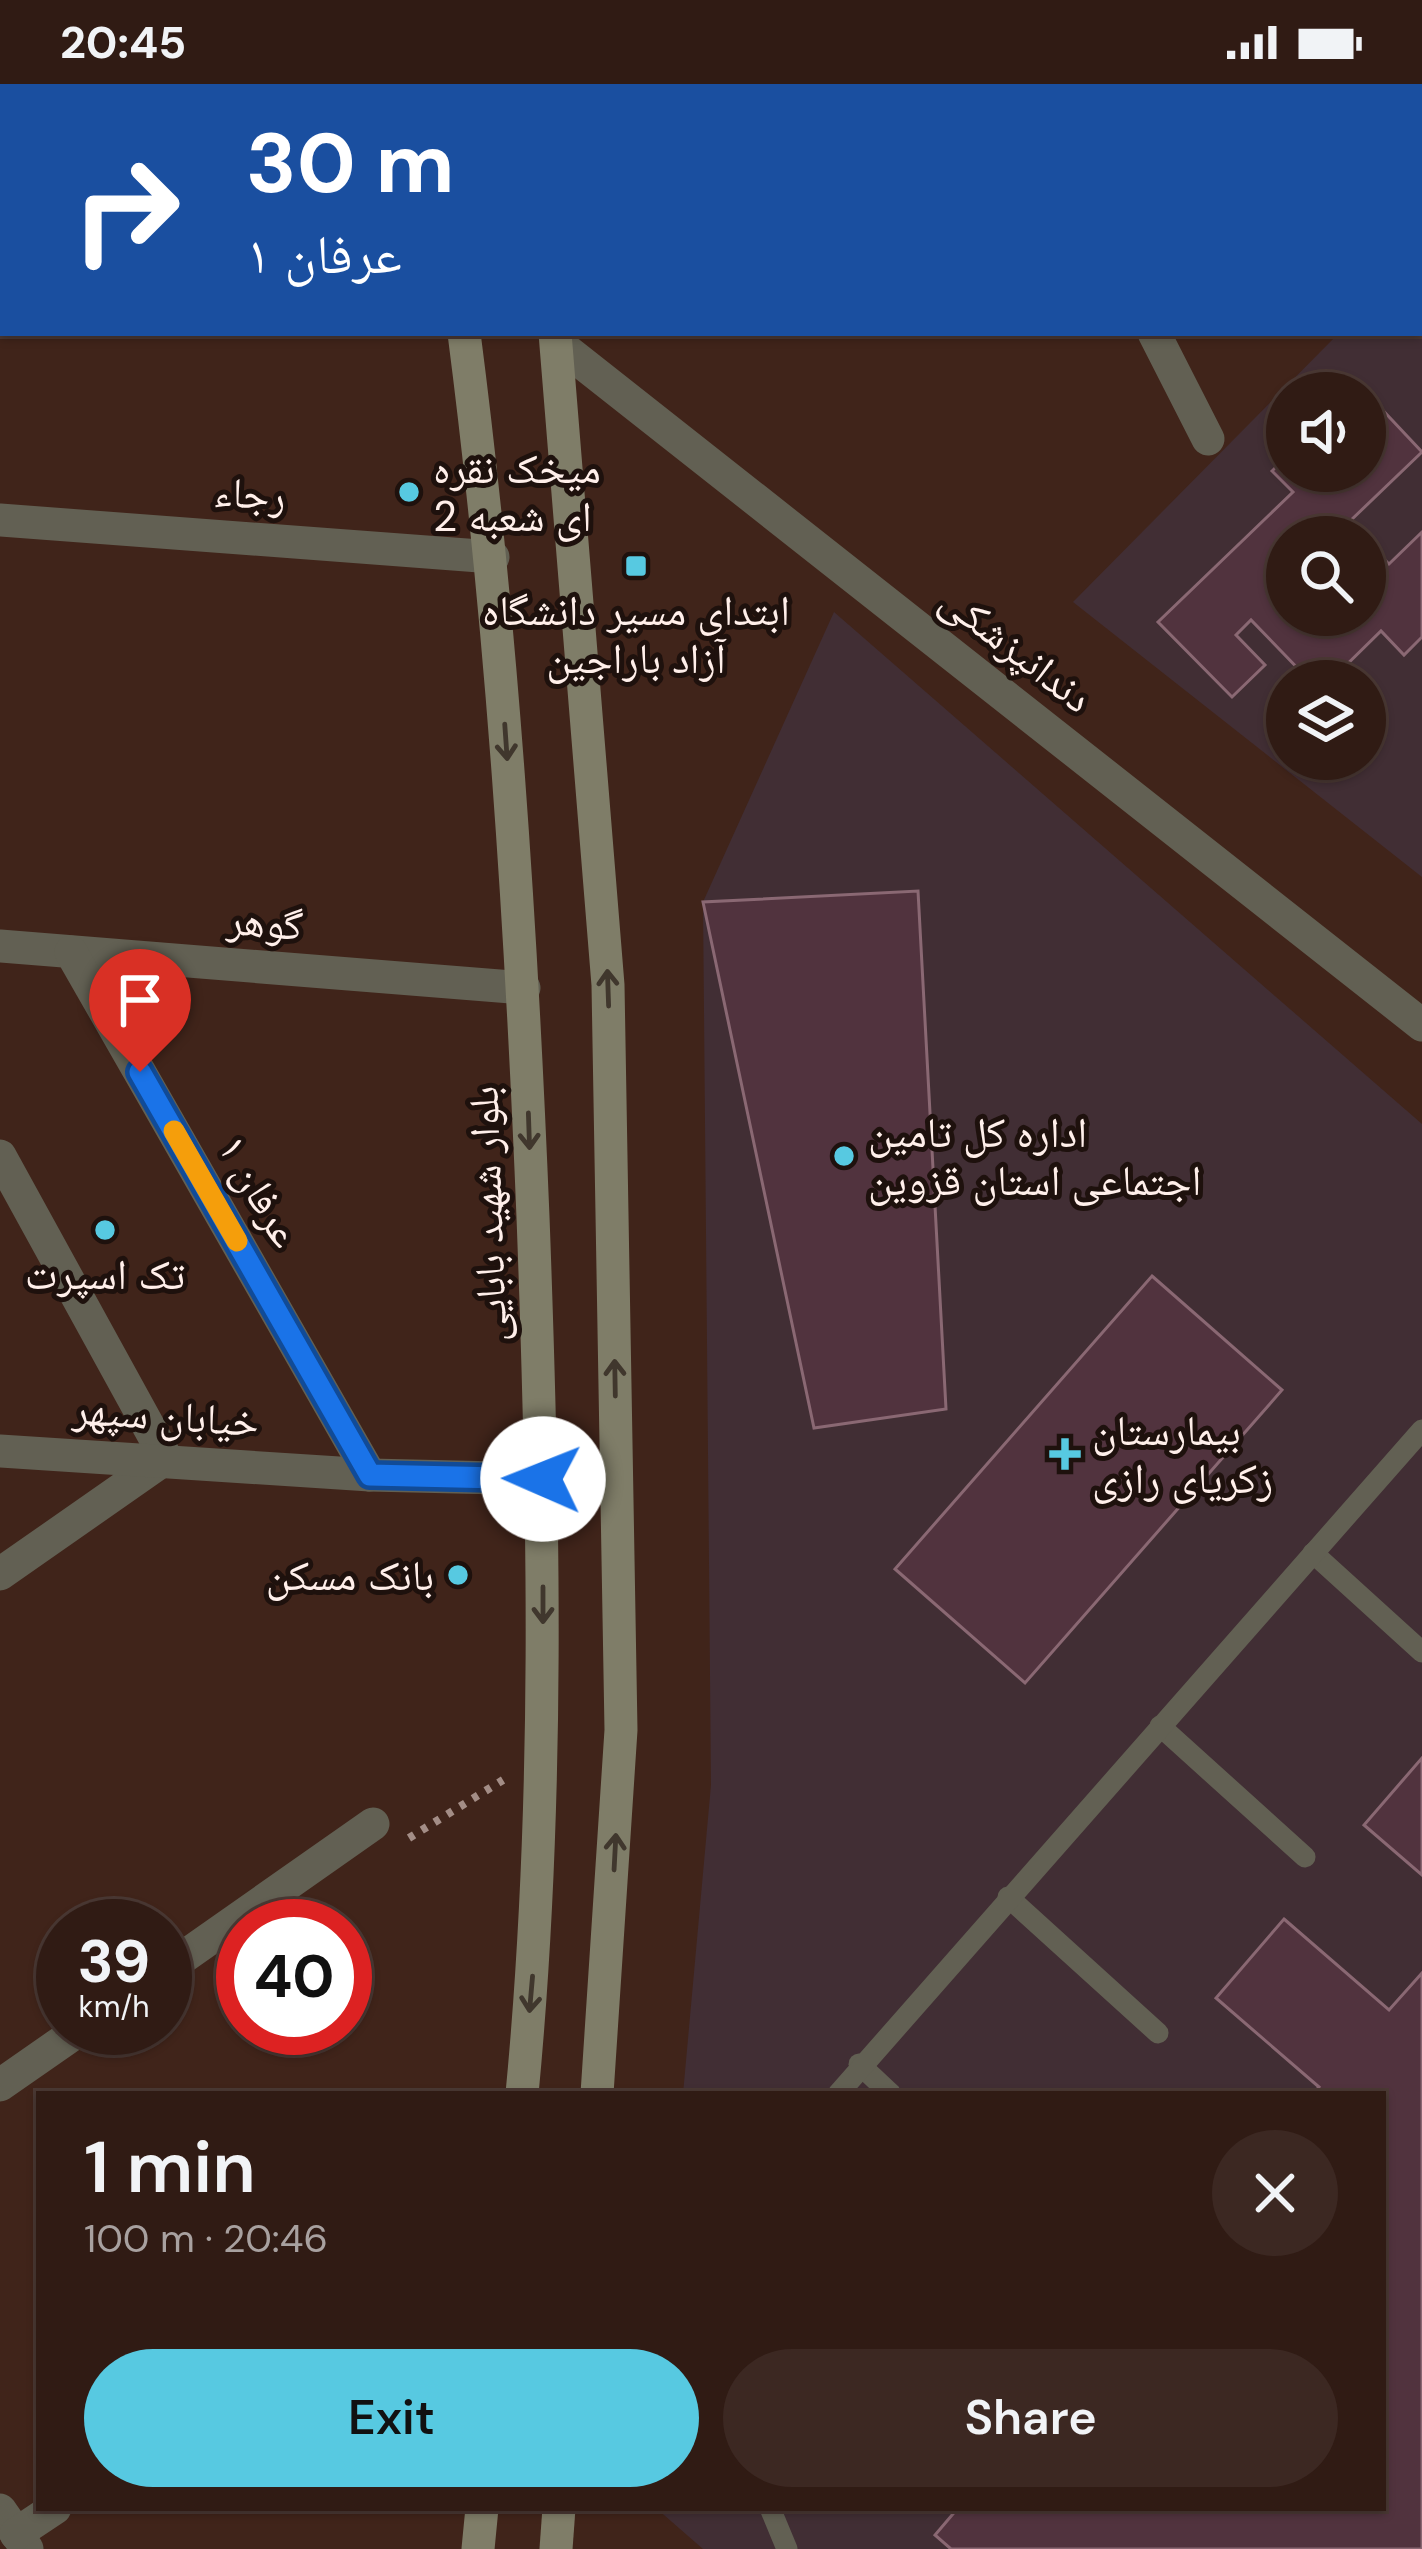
<!DOCTYPE html>
<meta charset="utf-8">
<style>
body{margin:0;font-family:"DM Sans","Noto Naskh Arabic",sans-serif;background:#3c2822;color:#f1f3f6;height:100vh;display:flex;flex-direction:column;font-size:45px;white-space:nowrap}
*{box-sizing:border-box;margin:0}
p{font-size:39px;color:#a8a1a0}
.icon{flex:none;width:66px;height:66px;fill:none;stroke:currentColor;stroke-width:2;stroke-linecap:round;stroke-linejoin:round}
.map{position:relative;flex:1;overflow:hidden}
.sheet{position:absolute;left:36px;top:2007px;width:1350px;height:420px;display:flex;flex-direction:column;background:#301b14;border-radius:0px;box-shadow:0 3px 9px #0004,0 0 0 3px #4b3934}
.sheet>*{flex:none}
.hud{position:absolute;left:0px;top:0px;width:1422px;height:252px;box-shadow:0 3px 9px #0004,0 0 0 3px #4b3934;background:#1a4fa0;color:#fff;overflow:hidden}
.fabs{position:absolute;left:1266px;top:288px;display:grid;gap:24px}
.fabs a{display:grid;place-items:center;width:120px;height:120px;border-radius:50%;background:#301b14;box-shadow:0 3px 9px #0004,0 0 0 3px #4b3934;font-size:60px}
.speed{position:absolute;left:36px;top:1815px;display:flex;gap:24px;font-size:60px;font-weight:700;text-align:center}
.speed>*{display:grid;place-content:center;width:156px;height:156px;border-radius:50%;background:#301b14;box-shadow:0 3px 9px #0004,0 0 0 3px #4b3934;line-height:1}
.speed small{font-size:30px;font-weight:400}
.speed .limit{border:18px solid #d22;background:#fff;color:#111}
.pin{position:absolute;display:grid;place-items:center;width:102px;height:102px;color:#fff;margin:-123px -51px;border-radius:50% 50% 50% 0;rotate:-45deg;box-shadow:0 0 12px #0007}
.pin .icon{rotate:45deg}
.me{position:absolute;width:132px;margin:-66px;rotate:271deg;stroke-linejoin:round;filter:drop-shadow(0 0 9px #0008)}
.turn{display:flex;align-items:center;gap:42px;height:252px;padding:0 48px;font-size:54px}
.turn .icon{width:156px;height:156px;stroke-width:2.5}
.turn b{display:block;font-size:84px;line-height:102px}
.round{display:grid;place-items:center;flex:none;width:126px;height:126px;border-radius:63px;background:#3c2822}
.headline{display:flex;align-items:center;justify-content:space-between;height:204px;padding:0 48px}
h1{font-size:72px;font-weight:600;line-height:90px}
.primary-button{display:flex;gap:24px;margin-top:auto;padding:24px 48px}
.primary-button a{flex:1;height:138px;border-radius:72px;background:#57c9e1;color:#111;font-size:48px;font-weight:600;line-height:138px;text-align:center}
.primary-button a+a{background:#3c2822;color:#f1f3f6}
.status{display:flex;justify-content:space-between;align-items:center;height:84px;padding:0 60px;background:#301b14;direction:ltr}
.status svg{height:33px;fill:currentColor}
.map>svg:first-child{display:block}
.medical{fill:#412e34;fill-rule:evenodd}
.building{fill:#51333e;stroke:#8a6873;stroke-width:3}
.lines{fill:none;stroke-linecap:round;stroke-linejoin:round}
.path{stroke:#a38d86;stroke-width:8;stroke-dasharray:6 9;stroke-linecap:butt}
.service{stroke:#626053;stroke-width:21}
.minor{stroke:#626053;stroke-width:33}
.tertiary{stroke:#626053;stroke-width:33}
.secondary{stroke:#7f7d68;stroke-width:33}
.oneway{stroke:#40372d}
.route-casing{stroke:#114b97;stroke-width:30}
.route{stroke:#1a73e8;stroke-width:21}
.slow{stroke:#f59e0b;stroke-width:21}
.poi-dot{fill:#57c9e1;stroke:#1e110d;stroke-width:4.5}
.labels{text-anchor:middle;stroke-width:10;stroke-linejoin:round;paint-order:stroke}
.poi-label{font-size:42px;fill:#ffefea;stroke:#1e110d;text-anchor:start}
.street-label{font-size:42px;fill:#ffefea;stroke:#1e110d}
</style>
<div class="status"><b>20:45</b><svg viewBox="0 0 49 12"><path d="M0 12V9h3v3zM5 12V6h3v6zM10 12V3h3v9zM15 12V0h3v12zM26 1h20v11H26zM47 4h2v5h-2z"/></svg></div>
<div class="map">
<svg width="1422" height="2465" viewBox="0 0 1422 2465">
<rect width="100%" height="100%" fill="#40241a"/>
<g class="medical">
<path d="M1422 165V793L1073 518 1339 249H1419ZM1287 309H1365V387H1287ZM1287 453H1365V531H1287ZM1287 597H1365V675H1287Z"/>
<path d="M834 528 1422 1040V2465H703L656 2424H1383V2010H683L711 1701 703 818Z"/>
</g>
<g class="building">
<path d="M1360 302 1422 368 1348 439 1362 453H1287V531H1365V456L1389 480 1422 448V553L1404 571 1381 547 1330 597H1310L1251 536 1236 551 1265 581 1232 613 1158 538 1293 408 1272 387 1287 372V387H1365V309H1353Z"/>
<path d="M918 807 946 1325 814 1344 703 818Z"/>
<path d="M1152 1192 1282 1306 1025 1599 895 1485Z"/>
<path d="M1422 1674V1791L1364 1741Z"/>
<path d="M1284 1835 1389 1926 1422 1889V2465H951L935 2451 958 2424H1383V2010H1313L1319 2003 1216 1914Z"/>
</g>
<g class="lines">
<path class="path" d="M409 1754 503 1696"/>
<g class="service">
<path d="M1313 1469 1422 1568"/>
<path d="M1160 1642 1305 1773"/>
<path d="M1008 1813 1158 1949"/>
<path d="M859 1980 891 2010"/>
<path d="M838 2010 1422 1346"/>
<path d="M770 2424 787 2465"/>
</g>
<g class="minor">
<path d="M1065 0 1066 3"/>
<path d="M1111 3 1112 0"/>
<path d="M0 12H3"/>
<path d="M1419 91H1422"/>
<path d="M1154 249 1208 355"/>
<path d="M0 436 493 473"/>
<path d="M0 862 524 904"/>
<path d="M71 868 370 1391"/>
<path d="M0 1072 166 1374 0 1490"/>
<path d="M165 1886 373 1740"/>
<path d="M0 2001 82 1944"/>
<path d="M0 2426 27 2465"/>
<path d="M16 2450 55 2424"/>
</g>
<g class="tertiary">
<path d="M557 259 1422 941"/>
<path d="M0 1367 370 1391 543 1395"/>
</g>
<g class="secondary">
<path d="M387 0 390 3"/>
<path d="M430 0V3"/>
<path d="M520 0V3"/>
<path d="M621 3 624 0"/>
<path d="M464 249C502 543 521 837 533 1133 544 1426 550 1717 522 2010"/>
<path d="M555 249 608 901 621 1646 597 2010"/>
<path d="M478 2465 482 2424"/>
<path d="M556 2465 559 2424"/>
</g>
</g>
<defs><path id="oneway-shaft" d="M-6 0H5M1.5-3L5.5 0L1.5 3" fill="none" stroke-width="1.6" stroke-linecap="round" stroke-linejoin="round" transform="scale(3)"/></defs>
<g class="oneway">
<use href="#oneway-shaft" transform="translate(506 658) rotate(86)"/>
<use href="#oneway-shaft" transform="translate(608 904) rotate(-92)"/>
<use href="#oneway-shaft" transform="translate(529 1047) rotate(88)"/>
<use href="#oneway-shaft" transform="translate(615 1294) rotate(-91)"/>
<use href="#oneway-shaft" transform="translate(543 1521) rotate(90)"/>
<use href="#oneway-shaft" transform="translate(615 1768) rotate(-87)"/>
<use href="#oneway-shaft" transform="translate(531 1910) rotate(95)"/>
</g>
<g class="lines">
<defs>
<path id="route" d="M140 988 370 1391 543 1395"/>
</defs>
<use href="#route" class="route-casing"/>
<use href="#route" class="route"/>
<path class="slow" d="M174 1047 237 1157"/>
</g>
<g class="poi-dot">
<circle cx="409" cy="408" r="12"/>
<rect x="624" y="470" width="24" height="24" rx="6"/>
<circle cx="844" cy="1072" r="12"/>
<circle cx="105" cy="1146" r="12"/>
<path d="M1059 1352h12v12h12v12h-12v12h-12v-12h-12v-12h12z"/>
<circle cx="458" cy="1491" r="12"/>
</g>
<g class="labels">
<g class="poi-label">
<text x="433" y="399">میخک نقره<tspan x="433" dy="48">ای شعبه 2</tspan></text>
<text x="636" y="541" text-anchor="middle">ابتدای مسیر دانشگاه<tspan x="636" dy="48">آزاد باراجین</tspan></text>
<text x="868" y="1063">اداره کل تامین<tspan x="868" dy="48">اجتماعی استان قزوین</tspan></text>
<text x="105" y="1205" text-anchor="middle">تک اسپرت</text>
<text x="1092" y="1361">بیمارستان<tspan x="1092" dy="48">زکریای رازی</tspan></text>
<text x="434" y="1506" text-anchor="end">بانک مسکن</text>
</g>
<g class="street-label">
<text transform="translate(250 409) rotate(4)" y="15">رجاء</text>
<text transform="translate(1017 564) rotate(38)" y="15">دندانپزشکی</text>
<text transform="translate(265 838) rotate(5)" y="15">گوهر</text>
<text transform="translate(260 1107) rotate(60)" y="15">عرفان ۱</text>
<text transform="translate(487 1130) rotate(-92)" y="15">بلوار شهید بابایی</text>
<text transform="translate(166 1331) rotate(4)" y="15">خیابان سپهر</text>
</g>
</g>
</svg>
<div class="fabs">
<a><svg class="icon" aria-label="sound" viewBox="0 0 24 24"><path d="M4 9h4l5-4v14l-5-4H4zM17 9q2 3 0 6"/></svg></a>
<a><svg class="icon" aria-label="search" viewBox="0 0 24 24"><circle cx="10" cy="10" r="6"/><path d="M15 15l6 6"/></svg></a>
<a><svg class="icon" aria-label="layers" viewBox="0 0 24 24"><path d="M12 4l9 5-9 5-9-5zM3 14l9 5 9-5"/></svg></a>
</div>
<div class="speed"><div>39<small>km/h</small></div><div class="limit">40</div></div>
<div class="pin" style="left:140px;top:988px;background:#d93025"><svg class="icon" aria-label="arrive" viewBox="0 0 24 24"><path d="M6 21V4h12l-3 4 3 4H6"/></svg></div>
<svg class="me" style="left:543px;top:1395px" viewBox="-20 -20 40 40"><circle r="19" fill="#fff"/><path d="M0-13L10 11 0 6-10 11z" fill="#1a73e8"/></svg>
<div class="hud">
<div class="turn"><svg class="icon" aria-label="right" viewBox="0 0 24 24"><path d="M7 20v-9h11M14 6l5 5-5 5"/></svg><div><b>30 m</b>عرفان ۱</div></div>
</div>
<section class="sheet">
<div class="headline"><div><h1>1 min</h1><p>100 m · 20:46</p></div><a class="round"><svg class="icon" aria-label="close" viewBox="0 0 24 24"><path d="M6 6l12 12M18 6L6 18"/></svg></a></div>
<div class="primary-button"><a>Exit</a><a>Share</a></div>
</section>
</div>
